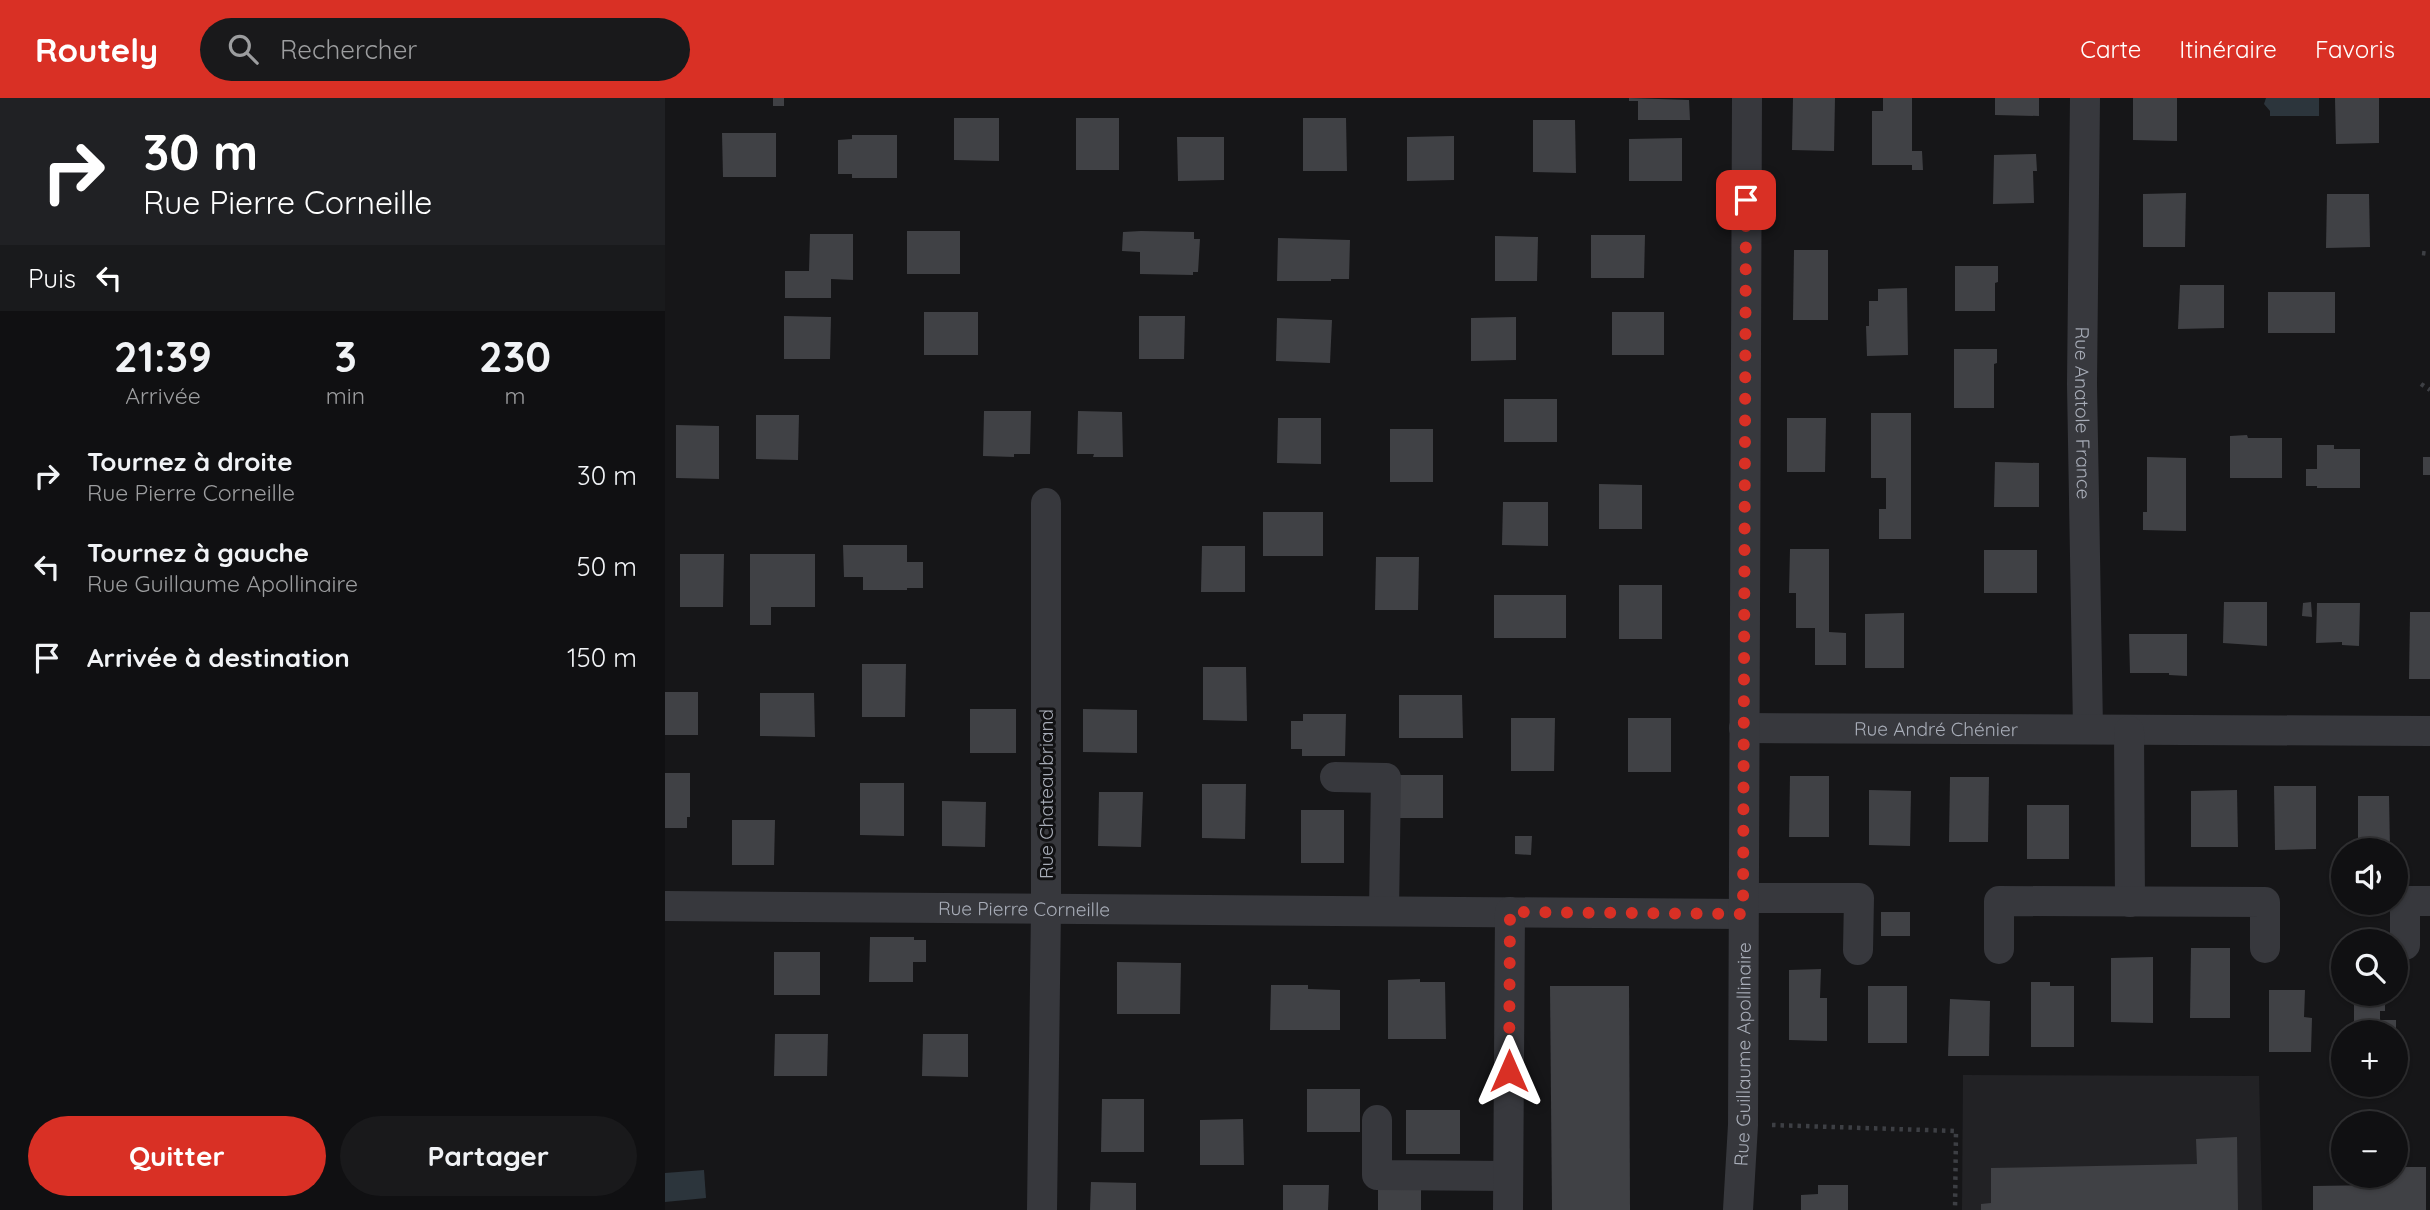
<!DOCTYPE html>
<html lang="fr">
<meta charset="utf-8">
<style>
body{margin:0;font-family:Quicksand,sans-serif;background:#19191b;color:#f1f3f6;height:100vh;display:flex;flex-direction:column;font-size:26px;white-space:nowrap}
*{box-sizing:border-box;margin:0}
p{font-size:23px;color:#9c9d9f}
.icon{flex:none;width:38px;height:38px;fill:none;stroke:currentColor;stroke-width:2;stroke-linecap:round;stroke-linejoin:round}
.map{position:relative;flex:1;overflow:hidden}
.details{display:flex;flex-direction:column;background:#101012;width:665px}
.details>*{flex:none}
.guide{background:#202124;color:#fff;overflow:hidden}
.buttons{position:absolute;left:1666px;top:740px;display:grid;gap:14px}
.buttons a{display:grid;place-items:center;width:77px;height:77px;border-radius:50%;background:#101012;box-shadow:0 2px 5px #0004,0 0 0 2px #303032;font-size:35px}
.pin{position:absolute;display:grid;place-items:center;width:60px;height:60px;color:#fff;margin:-30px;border-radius:14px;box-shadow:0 4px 10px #0006}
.me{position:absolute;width:77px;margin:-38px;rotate:0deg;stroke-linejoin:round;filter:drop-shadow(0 0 5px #0008)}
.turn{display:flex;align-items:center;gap:24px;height:147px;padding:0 28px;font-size:32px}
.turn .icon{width:91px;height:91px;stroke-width:2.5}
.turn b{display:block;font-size:49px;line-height:60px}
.then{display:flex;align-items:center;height:66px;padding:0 28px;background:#0003;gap:14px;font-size:26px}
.eta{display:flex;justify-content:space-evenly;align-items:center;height:119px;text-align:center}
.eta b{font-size:42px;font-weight:700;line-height:49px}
.primary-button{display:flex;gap:14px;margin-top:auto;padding:14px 28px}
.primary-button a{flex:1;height:80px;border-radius:42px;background:#d93025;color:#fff;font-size:28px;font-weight:700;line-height:80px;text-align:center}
.primary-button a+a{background:#19191b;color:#f1f3f6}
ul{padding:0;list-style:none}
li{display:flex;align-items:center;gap:21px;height:91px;padding:0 28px}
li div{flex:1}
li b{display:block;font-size:26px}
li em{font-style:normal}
header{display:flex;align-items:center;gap:42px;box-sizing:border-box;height:98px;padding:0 35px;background:#d93025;color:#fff}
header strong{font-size:33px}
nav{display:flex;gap:38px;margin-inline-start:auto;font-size:24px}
.search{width:490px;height:63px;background:#19191b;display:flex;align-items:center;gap:18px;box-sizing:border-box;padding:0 24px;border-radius:38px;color:#9c9d9f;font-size:26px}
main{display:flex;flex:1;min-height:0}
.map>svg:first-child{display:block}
.built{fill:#222225}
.water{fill:#2c353c}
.building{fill:#404145}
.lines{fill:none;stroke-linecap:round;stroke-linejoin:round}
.path{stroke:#3d3f44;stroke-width:4.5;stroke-dasharray:3.5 5;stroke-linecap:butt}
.street{stroke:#37383d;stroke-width:30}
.route{stroke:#d93025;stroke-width:12;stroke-dasharray:0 21.6}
.labels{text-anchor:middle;stroke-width:6;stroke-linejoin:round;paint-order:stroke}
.street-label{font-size:19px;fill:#a8adb8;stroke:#111113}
</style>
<header>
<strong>Routely</strong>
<div class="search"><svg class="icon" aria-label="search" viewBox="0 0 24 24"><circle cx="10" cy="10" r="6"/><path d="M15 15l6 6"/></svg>Rechercher</div>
<nav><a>Carte</a><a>Itinéraire</a><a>Favoris</a></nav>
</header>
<main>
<section class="details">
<div class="guide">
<div class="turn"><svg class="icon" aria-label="right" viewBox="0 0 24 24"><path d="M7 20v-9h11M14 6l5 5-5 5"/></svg><div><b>30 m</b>Rue Pierre Corneille</div></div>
<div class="then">Puis<svg class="icon" aria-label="left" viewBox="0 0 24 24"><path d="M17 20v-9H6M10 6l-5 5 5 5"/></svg></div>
</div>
<div class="eta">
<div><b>21:39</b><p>Arrivée</p></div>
<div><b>3</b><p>min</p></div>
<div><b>230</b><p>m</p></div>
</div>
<ul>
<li><svg class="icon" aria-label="right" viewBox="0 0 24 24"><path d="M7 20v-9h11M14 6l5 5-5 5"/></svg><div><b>Tournez à droite</b><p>Rue Pierre Corneille</p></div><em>30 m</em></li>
<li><svg class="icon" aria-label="left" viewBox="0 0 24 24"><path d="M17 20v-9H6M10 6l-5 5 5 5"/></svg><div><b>Tournez à gauche</b><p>Rue Guillaume Apollinaire</p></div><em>50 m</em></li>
<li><svg class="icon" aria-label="arrive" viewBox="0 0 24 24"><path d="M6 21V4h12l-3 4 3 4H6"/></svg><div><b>Arrivée à destination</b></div><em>150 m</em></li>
</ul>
<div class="primary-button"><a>Quitter</a><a>Partager</a></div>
</section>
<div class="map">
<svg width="1765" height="1112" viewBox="0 0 1765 1112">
<rect width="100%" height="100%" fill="#161618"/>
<path class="built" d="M1298 977 1594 978 1597 1112H1297Z"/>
<g class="water">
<path d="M1601 0H1654V18H1605V13L1599 6Z"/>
<path d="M39 1072 41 1100 0 1104V1075Z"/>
</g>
<g class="building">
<rect x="108" y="0" width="11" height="8"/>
<path d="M964 0 1024 2 1025 22H973V3H964Z"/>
<path d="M1128 0H1170L1169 53 1127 52Z"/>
<path d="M1218 0H1247V53H1257L1258 72H1247V67H1207V13H1218Z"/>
<path d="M1330 0H1374V18L1330 17Z"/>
<path d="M1468 0H1512V43L1468 42Z"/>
<path d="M1670 0H1714V45L1671 46Z"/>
<path d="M289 20H334V63L289 62Z"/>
<rect x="411" y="20" width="43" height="52"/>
<path d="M638 20H681L682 73H638Z"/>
<path d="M868 22H910L911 75 868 74Z"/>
<path d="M57 35H111V79H58Z"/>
<path d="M187 37H232V80H187V76H173V42L187 41Z"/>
<path d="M789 38V82L742 83V39Z"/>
<path d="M512 39H559V82L513 83Z"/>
<path d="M1017 40V83H964V41Z"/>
<path d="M1371 56 1372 73H1368L1369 105 1328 106 1329 57Z"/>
<path d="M1521 95 1520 149H1478V96Z"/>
<path d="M1662 96H1704L1705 149 1661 150Z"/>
<rect x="242" y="133" width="53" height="43"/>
<path d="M476 133 529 134V141H535L533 174H528V177L475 176V154L457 153 458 134Z"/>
<path d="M145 136H188V182L166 181V200H120V173H144Z"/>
<path d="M926 137H980L979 180H926Z"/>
<path d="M830 138 873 139 872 183H830Z"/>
<path d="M613 140 685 142 684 181H666V183H612Z"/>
<path d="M1129 152H1163V222H1128Z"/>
<path d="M1290 168H1333V184L1330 185V213H1290Z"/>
<path d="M1515 187H1559V230L1513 231Z"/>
<path d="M1242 190 1243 257 1202 258 1201 228H1204V203H1213V191Z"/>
<rect x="1603" y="194" width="67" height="41"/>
<rect x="259" y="214" width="54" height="43"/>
<rect x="947" y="214" width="52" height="43"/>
<path d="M119 218 166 219 165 261H119Z"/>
<path d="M474 218H520L519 261H474Z"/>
<path d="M851 219V262L806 263V220Z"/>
<path d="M612 220 667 222 665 265 611 263Z"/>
<path d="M1289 251H1332V265L1329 266V310H1289Z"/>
<rect x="839" y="301" width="53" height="43"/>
<path d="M319 313H366L365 356H349V359L318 358Z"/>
<path d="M413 313 457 314 458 359H428L429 356H412Z"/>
<path d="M1206 315H1246V441H1214V411H1221V380H1206Z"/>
<path d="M91 317H134L133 362 91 361Z"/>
<path d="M613 320H656V366L612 365Z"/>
<path d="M1122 320H1161L1160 374H1122Z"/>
<path d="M11 327 54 328V381L11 380Z"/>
<rect x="725" y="331" width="43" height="53"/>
<path d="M1582 337 1583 340H1617V380H1565V338Z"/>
<path d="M1652 347H1669V351H1695V390H1652V388H1641V371H1652Z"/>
<path d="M1482 359 1521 360V433L1478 432V414H1482Z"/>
<rect x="1758" y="359" width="7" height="18"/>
<path d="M1330 364 1374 365V409H1329Z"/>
<path d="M934 386 977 387V431H934Z"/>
<path d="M838 404H883V448L837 447Z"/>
<rect x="598" y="414" width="60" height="44"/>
<path d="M178 447H242V464H258V490H242V492H198V479H179Z"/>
<path d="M537 448H580V494H536Z"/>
<path d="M1125 451H1164V534L1181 535V567H1150V530H1131V495H1124Z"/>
<rect x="1319" y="452" width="53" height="43"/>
<path d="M15 456H59L58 509H15Z"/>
<path d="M85 456H150V509H106V527H85Z"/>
<path d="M711 459H754L753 512H710Z"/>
<rect x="954" y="487" width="43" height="54"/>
<rect x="829" y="497" width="72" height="43"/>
<path d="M1559 504H1602V548L1558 545Z"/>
<path d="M1646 504 1647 519 1637 518 1638 505Z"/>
<path d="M1652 505H1695L1694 548 1677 547V544L1651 545Z"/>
<path d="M1745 514H1765V581H1744Z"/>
<path d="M1239 515V570H1200V516Z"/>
<path d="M1464 536H1522V578L1504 577V575H1465Z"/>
<path d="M197 566H241L240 619H197Z"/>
<path d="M538 569H581L582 623 538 622Z"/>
<rect x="0" y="594" width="33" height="43"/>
<path d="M95 595H149L150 639 95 638Z"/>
<path d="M734 597H797L798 640H734Z"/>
<rect x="305" y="611" width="46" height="44"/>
<path d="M418 611 472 612V655L418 654Z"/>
<path d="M638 616H681L680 658H637V651H626V623H638Z"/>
<path d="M846 620H890L889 673H846Z"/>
<rect x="963" y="620" width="43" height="54"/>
<path d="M0 675H25V719H22V730H0Z"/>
<rect x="732" y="677" width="46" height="43"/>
<path d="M1125 678H1164V739H1124Z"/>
<path d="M1285 679H1324L1323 744H1284Z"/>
<path d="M195 685H239V738L195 737Z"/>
<path d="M537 686H581L580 741 537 740Z"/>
<path d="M1609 688H1651V751L1610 752Z"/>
<path d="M1204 692 1246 693 1245 748 1204 747Z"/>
<path d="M1572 692 1573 749H1526V693Z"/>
<path d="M434 694H478L476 749 433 748Z"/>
<path d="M1693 698H1724L1725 752H1693Z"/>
<path d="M277 703 321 704 320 749 277 748Z"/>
<rect x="1362" y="707" width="42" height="54"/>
<rect x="636" y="712" width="43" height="53"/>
<path d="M67 722H110L109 767H67Z"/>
<path d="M850 738H867L866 757 850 756Z"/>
<rect x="1216" y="814" width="29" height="24"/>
<path d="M205 839H249V842H261V864H248V884H204Z"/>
<path d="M1526 850H1565V920H1525Z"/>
<rect x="109" y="854" width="46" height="43"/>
<path d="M1488 859V925L1446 924V860Z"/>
<path d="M452 864 516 865 515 916H452Z"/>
<path d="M1156 871 1155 900H1162V943L1124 942V872Z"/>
<path d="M755 881V884H780L781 941H723V882Z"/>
<path d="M1366 884H1385V888H1409V949H1366Z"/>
<path d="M606 887H643V891L675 892V932H605Z"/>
<path d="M885 888H964L965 1112H887Z"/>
<rect x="1203" y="888" width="39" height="57"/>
<path d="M1604 892H1640L1639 919 1647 920 1646 954H1604Z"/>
<path d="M1689 896H1720V913H1715V922H1731V934H1689Z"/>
<path d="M1285 901 1325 903 1324 958H1283Z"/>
<path d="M110 936H163L162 978H109Z"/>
<path d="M258 936H303V979L257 978Z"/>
<rect x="642" y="991" width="53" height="43"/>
<path d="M437 1001H479V1054H436Z"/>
<rect x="741" y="1012" width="54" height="44"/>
<path d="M578 1021 579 1067H535V1022Z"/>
<path d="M1572 1039 1573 1112H1316V1106L1326 1105V1070L1532 1066 1531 1041Z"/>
<path d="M1731 1069H1761V1112H1648V1088L1715 1087 1714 1078H1731Z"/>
<path d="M426 1084 471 1085V1112H425Z"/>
<path d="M618 1087H664L663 1112H618Z"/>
<path d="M1153 1087H1183V1112H1136V1097L1153 1096Z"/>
<rect x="713" y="1088" width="43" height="24"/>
</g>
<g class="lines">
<g class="path">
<path d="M1757 155 1765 156"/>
<path d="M1756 286 1765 292"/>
<path d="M1107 1027 1291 1033 1290 1112"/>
</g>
<g class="street">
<path id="s1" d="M1420 0 1417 286 1423 630"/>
<path id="s2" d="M1079 630 1765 633"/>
<path d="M1464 633 1465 804"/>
<path d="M670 679 721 680 719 813"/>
<path d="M1079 800H1194L1193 852"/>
<path id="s3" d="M0 808 1078 816"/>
<path d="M1740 847V803H1765"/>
<path d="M1334 851V803L1600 804V850"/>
<path d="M712 1022V1077L843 1078"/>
<path d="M377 1112 381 811V405"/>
<path d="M843 1112 845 814"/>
<path id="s4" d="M1073 1112 1078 1027 1082 0"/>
</g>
</g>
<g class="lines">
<path class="route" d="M844 973 845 814 1078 816 1081 102"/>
</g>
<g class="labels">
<g class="street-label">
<text dy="7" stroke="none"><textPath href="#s1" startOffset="315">Rue Anatole France</textPath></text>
<text dy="7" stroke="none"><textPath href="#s2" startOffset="192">Rue André Chénier</textPath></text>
<text transform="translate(381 696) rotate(-90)" y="7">Rue Chateaubriand</text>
<text dy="7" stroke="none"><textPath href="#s3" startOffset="359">Rue Pierre Corneille</textPath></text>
<text dy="7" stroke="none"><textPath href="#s4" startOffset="156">Rue Guillaume Apollinaire</textPath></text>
</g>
</g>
</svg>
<div class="buttons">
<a><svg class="icon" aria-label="sound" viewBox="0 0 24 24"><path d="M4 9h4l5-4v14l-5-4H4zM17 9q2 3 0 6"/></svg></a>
<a><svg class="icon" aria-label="search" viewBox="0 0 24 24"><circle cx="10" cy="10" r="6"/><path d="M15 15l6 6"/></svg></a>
<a>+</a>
<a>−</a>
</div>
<div class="pin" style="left:1081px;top:102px;background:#d93025"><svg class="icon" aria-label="arrive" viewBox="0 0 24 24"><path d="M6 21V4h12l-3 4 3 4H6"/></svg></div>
<svg class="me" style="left:844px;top:973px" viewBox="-20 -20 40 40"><path d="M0-17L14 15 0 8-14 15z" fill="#d93025" stroke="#fff" stroke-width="4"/></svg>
</div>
</main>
